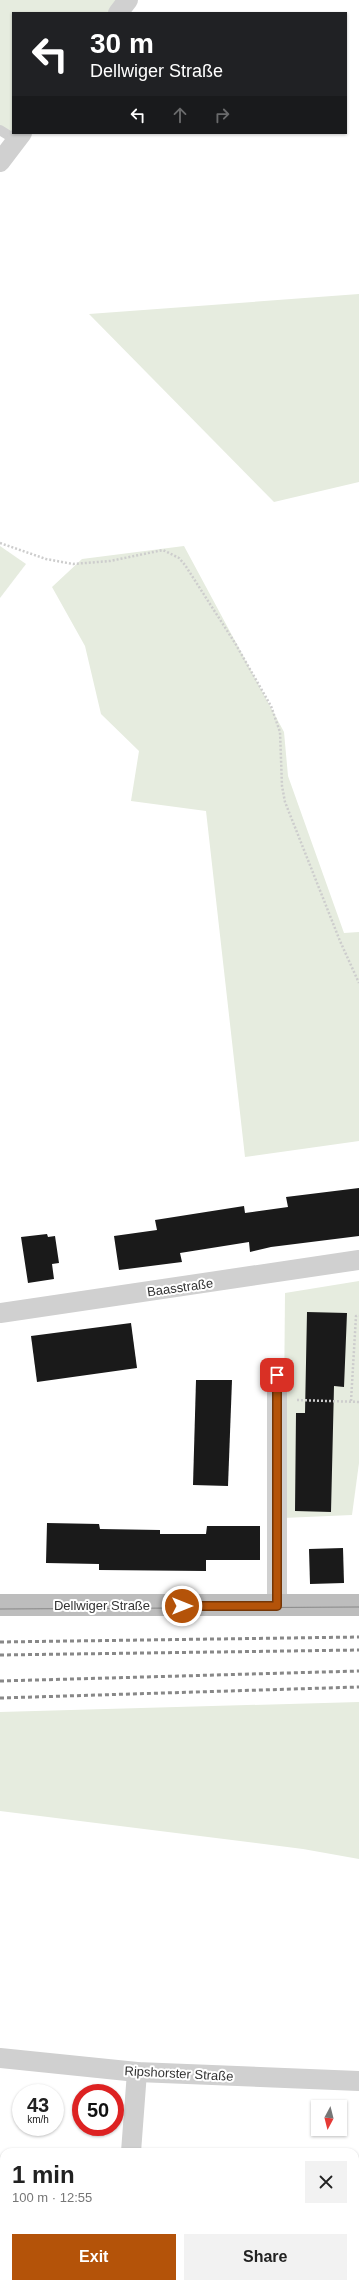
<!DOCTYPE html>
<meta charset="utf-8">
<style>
body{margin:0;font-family:Helvetica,sans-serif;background:#f2f2f2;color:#222;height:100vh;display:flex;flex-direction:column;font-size:15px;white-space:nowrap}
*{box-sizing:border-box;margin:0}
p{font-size:13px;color:#767676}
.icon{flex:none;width:22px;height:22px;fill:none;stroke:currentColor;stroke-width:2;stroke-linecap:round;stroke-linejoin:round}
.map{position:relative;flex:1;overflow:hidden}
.drawer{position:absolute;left:0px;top:2148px;width:359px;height:140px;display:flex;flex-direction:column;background:#fff;border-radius:12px 12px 0 0;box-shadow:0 1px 3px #0004}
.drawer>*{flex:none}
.guide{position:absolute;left:12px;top:12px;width:335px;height:122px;border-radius:0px;box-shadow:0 1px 3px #0004;background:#202124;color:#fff;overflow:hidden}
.needle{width:26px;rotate:187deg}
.buttons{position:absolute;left:311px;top:2100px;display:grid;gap:8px}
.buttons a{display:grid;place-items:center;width:36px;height:36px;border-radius:0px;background:#fff;box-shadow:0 1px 3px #0004;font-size:20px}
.speed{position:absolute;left:12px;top:2084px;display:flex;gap:8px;font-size:20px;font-weight:700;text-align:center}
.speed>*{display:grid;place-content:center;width:52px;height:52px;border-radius:50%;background:#fff;box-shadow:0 1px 3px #0004;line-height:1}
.speed small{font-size:10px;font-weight:400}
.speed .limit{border:6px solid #d22;background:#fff;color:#111}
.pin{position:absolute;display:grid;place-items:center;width:34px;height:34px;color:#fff;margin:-17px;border-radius:8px;box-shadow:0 2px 6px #0006}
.me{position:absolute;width:44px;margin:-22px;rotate:90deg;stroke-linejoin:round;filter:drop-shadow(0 0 3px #0008)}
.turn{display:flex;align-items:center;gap:14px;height:84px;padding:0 12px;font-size:18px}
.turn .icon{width:52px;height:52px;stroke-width:2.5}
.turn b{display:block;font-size:28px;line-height:34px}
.lanes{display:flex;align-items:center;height:38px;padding:0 12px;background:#0003;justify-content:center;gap:20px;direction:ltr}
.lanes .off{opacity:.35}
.round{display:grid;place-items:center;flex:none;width:42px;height:42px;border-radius:0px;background:#f2f2f2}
.overview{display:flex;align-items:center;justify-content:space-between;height:68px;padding:0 12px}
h1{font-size:24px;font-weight:800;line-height:30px}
.button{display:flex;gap:8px;margin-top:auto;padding:8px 12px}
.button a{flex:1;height:46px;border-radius:0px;background:#b45309;color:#fff;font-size:16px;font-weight:800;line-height:46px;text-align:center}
.button a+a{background:#f2f2f2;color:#222}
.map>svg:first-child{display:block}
.green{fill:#e6ecdf}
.building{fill:#1a1a1a}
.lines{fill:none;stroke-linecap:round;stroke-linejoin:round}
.path{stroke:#cdcdcd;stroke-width:2.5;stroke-dasharray:2 2;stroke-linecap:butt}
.lane{stroke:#d0d0d0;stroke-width:10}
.street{stroke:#d0d0d0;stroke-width:20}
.secondary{stroke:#bdbdbd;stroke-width:22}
.tram{stroke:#888;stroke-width:1}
.rail{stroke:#888;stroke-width:3;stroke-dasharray:4 3;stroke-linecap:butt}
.route-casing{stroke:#753606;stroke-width:10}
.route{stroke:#b45309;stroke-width:7}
.labels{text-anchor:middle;stroke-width:4;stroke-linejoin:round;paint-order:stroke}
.street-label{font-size:13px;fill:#333;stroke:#fff}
</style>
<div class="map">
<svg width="359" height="2288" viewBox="0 0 359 2288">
<rect width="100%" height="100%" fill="#fff"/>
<g class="green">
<path d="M0 0H123L113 13H13V133L15 137 0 127Z"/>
<path d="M359 294V482L274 502 89 314Z"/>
<path d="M0 546 26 564 0 598Z"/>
<path d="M184 546 284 732 288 776 344 933 359 932V1141L245 1157 206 811 131 801 139 751 101 714 85 646 52 587 82 559Z"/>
<path d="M359 1281V1463L352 1515 283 1518 285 1293Z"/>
<path d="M359 1702V1859L303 1849 0 1811V1712Z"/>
</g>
<g class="building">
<path d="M359 1188V1236L271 1247 250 1252 249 1242 180 1253 182 1262 119 1270 114 1236 157 1230 155 1220 244 1206 245 1213 288 1207 286 1197Z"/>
<path d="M47 1234 48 1237 55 1236 59 1263 52 1264 54 1279 28 1283 21 1237Z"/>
<path d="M307 1312 347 1313 344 1387 334 1386 331 1512 295 1511 296 1413H305Z"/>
<path d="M131 1323 137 1368 37 1382 31 1336Z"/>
<path d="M196 1380H232L228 1486 193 1485Z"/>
<path d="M47 1523 99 1524 100 1529 160 1530V1534H206L207 1526H260V1560H206V1571L99 1570V1564L46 1563Z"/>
<path d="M343 1548 344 1583 310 1584 309 1549Z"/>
</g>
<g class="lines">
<g class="path">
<path d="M0 543 46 559 73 564 110 561 163 550 179 558 185 565 235 643 271 706 280 732 282 786 285 802 340 941 359 983"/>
<path d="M297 1400 359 1402"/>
<path d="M351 1401 356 1316H359"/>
</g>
<path class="lane" d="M0 130 16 140"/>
<g class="street">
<path d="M118 13 128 0"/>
<path d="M0 162 22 133"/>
<path d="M0 1313 359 1260"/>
<path d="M277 1606V1375"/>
<path d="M0 2058 137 2072 359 2081"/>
<path d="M131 2152 137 2072"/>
<path d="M122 2288V2284"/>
</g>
<path class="secondary" d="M0 1605H359"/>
<path class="tram" d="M0 1609 359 1607"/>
<g class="rail">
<path d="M0 1642 359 1637"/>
<path d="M0 1655 359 1650"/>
<path d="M0 1681 359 1671"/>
<path d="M0 1698 359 1687"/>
</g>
</g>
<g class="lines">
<defs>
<path id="route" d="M182 1606H277V1375"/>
</defs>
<use href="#route" class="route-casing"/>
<use href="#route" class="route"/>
</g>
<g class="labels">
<g class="street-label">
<text transform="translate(180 1287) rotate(-8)" y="5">Baasstraße</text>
<text x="102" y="1610">Dellwiger Straße</text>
<text transform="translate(179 2073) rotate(3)" y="5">Ripshorster Straße</text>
</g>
</g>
</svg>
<div class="buttons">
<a><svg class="needle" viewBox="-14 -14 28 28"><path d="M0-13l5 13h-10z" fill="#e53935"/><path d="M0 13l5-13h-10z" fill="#767676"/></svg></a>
</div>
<div class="speed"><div>43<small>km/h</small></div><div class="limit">50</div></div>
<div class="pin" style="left:277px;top:1375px;background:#d93025"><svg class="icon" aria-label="arrive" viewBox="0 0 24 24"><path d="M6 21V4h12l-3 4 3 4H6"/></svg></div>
<svg class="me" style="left:182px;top:1606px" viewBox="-20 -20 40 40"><circle r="17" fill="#b45309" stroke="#fff" stroke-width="3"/><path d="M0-11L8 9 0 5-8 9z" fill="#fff"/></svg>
<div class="guide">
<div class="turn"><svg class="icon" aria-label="left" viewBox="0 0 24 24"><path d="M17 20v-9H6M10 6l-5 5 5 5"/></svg><div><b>30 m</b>Dellwiger Straße</div></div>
<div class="lanes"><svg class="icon" aria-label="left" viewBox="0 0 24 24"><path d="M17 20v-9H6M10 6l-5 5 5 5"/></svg><svg class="icon off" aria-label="ahead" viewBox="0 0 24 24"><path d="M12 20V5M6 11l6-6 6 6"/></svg><svg class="icon off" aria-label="right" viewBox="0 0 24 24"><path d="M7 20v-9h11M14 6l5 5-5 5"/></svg></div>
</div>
<section class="drawer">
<div class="overview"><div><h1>1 min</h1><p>100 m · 12:55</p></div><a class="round"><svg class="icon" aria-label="close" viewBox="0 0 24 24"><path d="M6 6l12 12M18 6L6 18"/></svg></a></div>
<div class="button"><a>Exit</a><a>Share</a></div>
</section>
</div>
